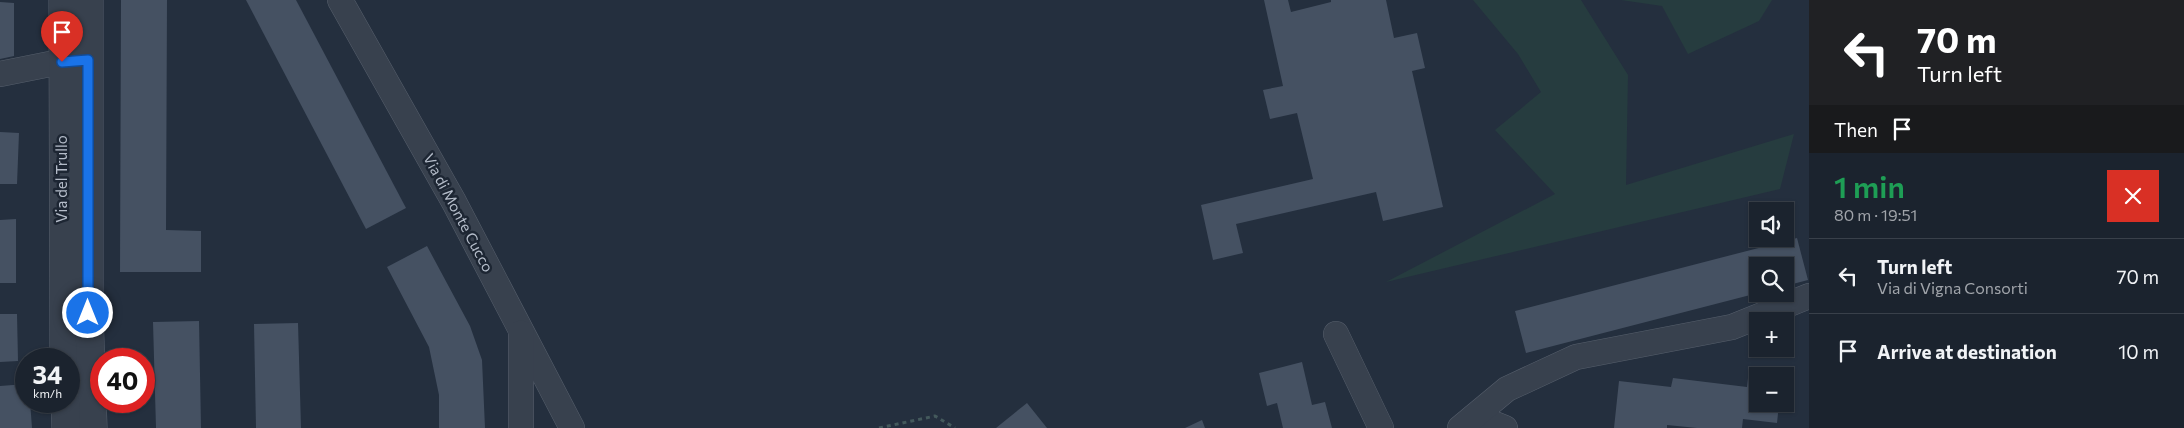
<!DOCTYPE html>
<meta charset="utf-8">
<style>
body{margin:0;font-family:Commissioner,sans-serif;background:#282f3a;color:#f1f3f6;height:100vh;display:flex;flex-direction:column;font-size:19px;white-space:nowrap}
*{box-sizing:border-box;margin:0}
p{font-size:16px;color:#a0a4aa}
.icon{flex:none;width:28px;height:28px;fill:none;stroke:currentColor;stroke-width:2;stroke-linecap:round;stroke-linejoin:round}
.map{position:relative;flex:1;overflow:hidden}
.drawer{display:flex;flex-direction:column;background:#1b232e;width:375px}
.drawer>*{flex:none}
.top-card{background:#202124;color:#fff;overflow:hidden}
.fabs{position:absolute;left:1749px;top:202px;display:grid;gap:10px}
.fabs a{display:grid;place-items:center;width:45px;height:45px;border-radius:0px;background:#1b232e;box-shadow:0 1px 4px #0004,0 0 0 1px #39404a;font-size:25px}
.speed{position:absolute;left:15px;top:348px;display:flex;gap:10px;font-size:25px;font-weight:700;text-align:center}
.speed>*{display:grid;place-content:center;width:65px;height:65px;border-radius:50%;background:#1b232e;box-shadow:0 1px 4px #0004,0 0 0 1px #39404a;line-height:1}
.speed small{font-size:12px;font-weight:400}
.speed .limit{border:8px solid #d22;background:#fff;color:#111}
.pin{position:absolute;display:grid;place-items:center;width:42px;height:42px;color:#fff;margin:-51px -21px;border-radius:50% 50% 50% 0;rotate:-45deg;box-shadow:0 0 5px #0007}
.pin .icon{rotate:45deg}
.me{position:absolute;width:55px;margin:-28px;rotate:0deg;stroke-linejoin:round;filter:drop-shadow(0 0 4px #0008)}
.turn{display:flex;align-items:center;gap:18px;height:105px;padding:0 25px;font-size:22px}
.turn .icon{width:65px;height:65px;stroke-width:2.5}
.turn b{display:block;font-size:35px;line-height:42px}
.then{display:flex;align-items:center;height:48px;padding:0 25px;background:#0003;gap:10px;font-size:19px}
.round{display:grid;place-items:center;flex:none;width:52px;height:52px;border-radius:0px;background:#282f3a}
.head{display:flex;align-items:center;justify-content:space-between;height:85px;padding:0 25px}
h1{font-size:30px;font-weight:600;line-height:38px;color:#1e9e55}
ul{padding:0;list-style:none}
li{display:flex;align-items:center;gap:15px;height:75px;padding:0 25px;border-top:1px solid #39404a}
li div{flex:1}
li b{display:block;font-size:19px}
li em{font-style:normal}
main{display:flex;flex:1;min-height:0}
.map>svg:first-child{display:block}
.green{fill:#263c3f}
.building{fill:#455162}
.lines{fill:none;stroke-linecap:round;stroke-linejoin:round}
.minor-casing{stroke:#565f6c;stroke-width:26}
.tertiary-casing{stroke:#565f6c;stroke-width:29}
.path{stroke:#44595c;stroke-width:3;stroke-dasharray:4 4;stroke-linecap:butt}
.minor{stroke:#38414e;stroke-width:25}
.tertiary{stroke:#38414e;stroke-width:28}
.route-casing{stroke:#114b97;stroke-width:12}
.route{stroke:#1a73e8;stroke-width:9}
.labels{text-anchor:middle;stroke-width:5;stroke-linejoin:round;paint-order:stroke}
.street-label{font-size:15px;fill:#b4bcc9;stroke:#1d2633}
</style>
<main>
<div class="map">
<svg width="1809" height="428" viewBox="0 0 1809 428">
<rect width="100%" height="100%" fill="#242f3e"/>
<g class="green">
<path d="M1473 0H1581L1628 75 1626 185 1794 134 1780 189 1386 282 1555 194 1495 130 1541 92 1518 54Z"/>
<path d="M1621 0H1772L1759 21 1688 54 1662 6Z"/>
</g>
<g class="building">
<path d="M121 0H167L166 230 201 231V272H120Z"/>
<path d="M246 0H296L406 208 366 229Z"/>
<path d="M1264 0H1288L1291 12 1331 2V0H1386L1394 38 1417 33 1425 68 1412 71 1443 207 1383 221 1376 192 1236 224 1243 253 1213 260 1201 205 1313 179 1297 113 1270 119 1263 90 1283 86Z"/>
<path d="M0 2 14 3V56L0 59Z"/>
<path d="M0 132 19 133 17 184H0Z"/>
<path d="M16 219V283H0V220Z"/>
<path d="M1797 238 1808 280 1785 286V266H1758V293L1526 353 1515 311Z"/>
<path d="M427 246 470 326 482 360 485 428H439V395L429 347 387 267Z"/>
<path d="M0 314H17L18 361 0 362Z"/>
<path d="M199 321 201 428H156L153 322Z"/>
<path d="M298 323 301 428H256L254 324Z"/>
<path d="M1302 362 1312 405 1325 402 1332 428H1283L1277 403 1267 406 1259 373Z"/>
<path d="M1673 378 1747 387 1748 378 1758 379V404H1779L1777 423 1743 419 1742 428H1697L1667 425V428H1614L1619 381 1671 387Z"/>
<path d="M26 384V401H30L32 428H0V386Z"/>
<path d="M1027 403 1047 428H996Z"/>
<path d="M1202 420 1205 428H1185Z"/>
</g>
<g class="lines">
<defs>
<g id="minor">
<path d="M340 0 454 202 572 428"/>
<path d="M0 74 50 64 84 60"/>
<path d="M521 333V428"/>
<path d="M1336 334 1381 428"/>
<path d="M1475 416 1505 428"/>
<path d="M1460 428 1507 389 1576 357 1732 327 1809 296"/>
</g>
<g id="tertiary">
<path d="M63 0 64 359"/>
<path d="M89 0V313L93 428"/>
<path d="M65 401 66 428"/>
</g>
</defs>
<use href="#minor" class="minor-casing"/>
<use href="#tertiary" class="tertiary-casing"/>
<path class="path" d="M879 428 935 416 955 428"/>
<use href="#minor" class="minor"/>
<use href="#tertiary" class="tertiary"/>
</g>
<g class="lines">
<defs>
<path id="route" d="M62 62 88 60V313"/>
</defs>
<use href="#route" class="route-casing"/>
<use href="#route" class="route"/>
</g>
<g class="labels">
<g class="street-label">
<text transform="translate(62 179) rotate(-90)" y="5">Via del Trullo</text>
<text transform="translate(458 213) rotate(62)" y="5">Via di Monte Cucco</text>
</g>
</g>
</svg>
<div class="fabs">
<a><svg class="icon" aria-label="sound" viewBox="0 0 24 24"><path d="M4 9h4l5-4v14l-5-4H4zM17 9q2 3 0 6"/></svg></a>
<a><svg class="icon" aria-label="search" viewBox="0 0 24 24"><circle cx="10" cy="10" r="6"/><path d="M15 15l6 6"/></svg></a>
<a>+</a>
<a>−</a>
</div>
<div class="speed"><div>34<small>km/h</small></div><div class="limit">40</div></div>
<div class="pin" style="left:62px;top:62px;background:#d93025"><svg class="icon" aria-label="arrive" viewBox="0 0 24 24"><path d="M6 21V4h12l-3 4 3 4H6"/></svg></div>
<svg class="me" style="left:88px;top:313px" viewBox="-20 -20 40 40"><circle r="17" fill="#1a73e8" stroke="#fff" stroke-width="3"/><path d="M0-11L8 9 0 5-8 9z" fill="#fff"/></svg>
</div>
<section class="drawer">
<div class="top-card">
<div class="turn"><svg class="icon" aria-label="left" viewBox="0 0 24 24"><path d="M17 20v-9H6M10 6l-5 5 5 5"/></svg><div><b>70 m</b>Turn left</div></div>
<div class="then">Then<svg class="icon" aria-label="arrive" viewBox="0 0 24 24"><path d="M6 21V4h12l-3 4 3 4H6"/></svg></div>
</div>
<div class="head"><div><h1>1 min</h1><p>80 m · 19:51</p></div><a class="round" style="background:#d93025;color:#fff"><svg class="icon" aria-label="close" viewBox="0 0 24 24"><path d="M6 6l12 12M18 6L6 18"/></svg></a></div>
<ul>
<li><svg class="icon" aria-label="left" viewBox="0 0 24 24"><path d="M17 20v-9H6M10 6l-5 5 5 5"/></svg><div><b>Turn left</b><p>Via di Vigna Consorti</p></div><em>70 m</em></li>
<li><svg class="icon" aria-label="arrive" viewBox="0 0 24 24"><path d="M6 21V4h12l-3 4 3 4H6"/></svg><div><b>Arrive at destination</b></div><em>10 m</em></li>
</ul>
</section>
</main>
